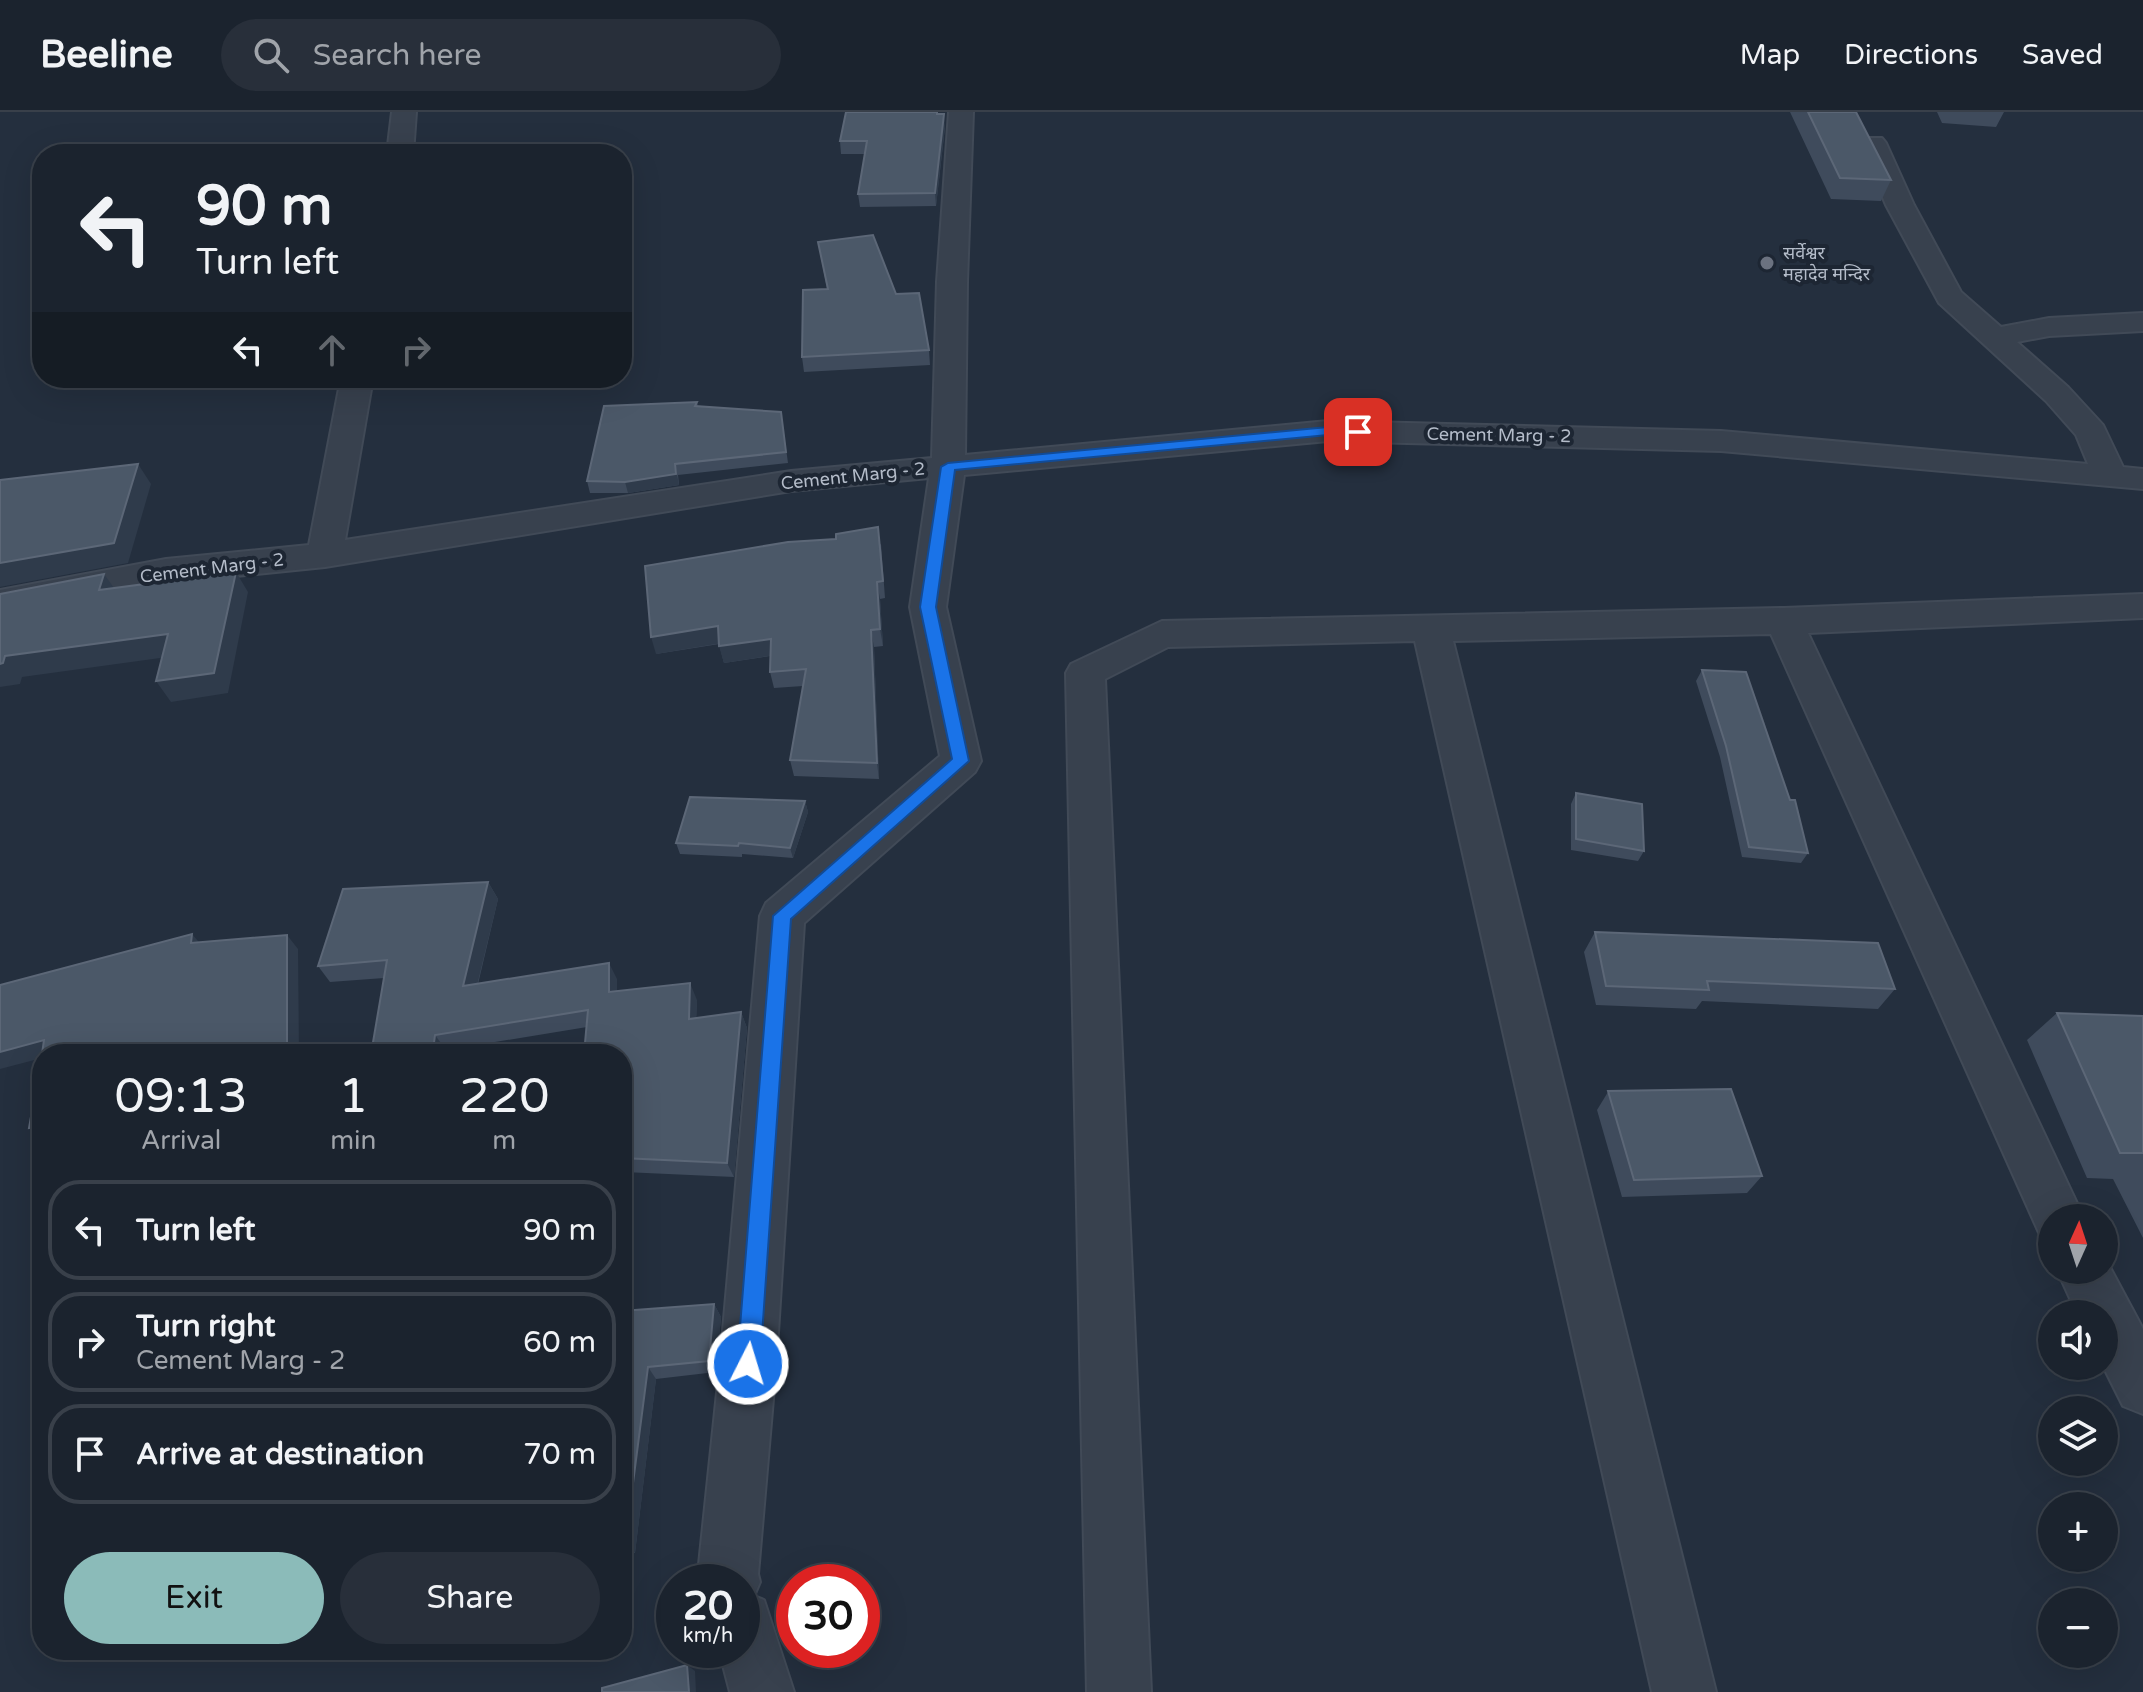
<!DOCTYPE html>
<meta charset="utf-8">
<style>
body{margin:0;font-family:"Varela Round","Noto Sans Devanagari",sans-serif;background:#282f3a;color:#f1f3f6;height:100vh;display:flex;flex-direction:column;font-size:30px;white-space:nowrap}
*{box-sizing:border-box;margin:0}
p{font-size:26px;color:#a0a4aa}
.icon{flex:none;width:44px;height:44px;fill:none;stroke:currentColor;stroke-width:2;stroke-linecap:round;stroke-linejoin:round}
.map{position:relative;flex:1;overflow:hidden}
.panel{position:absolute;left:32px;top:932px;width:600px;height:616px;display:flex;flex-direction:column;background:#1b232e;border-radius:32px;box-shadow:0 8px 32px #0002,0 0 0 2px #39404a}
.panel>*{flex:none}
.banner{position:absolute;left:32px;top:32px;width:600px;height:244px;border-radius:32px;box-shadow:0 8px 32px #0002,0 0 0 2px #39404a;background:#1b232e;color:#f1f3f6;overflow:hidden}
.needle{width:52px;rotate:3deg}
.controls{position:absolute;left:2038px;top:1092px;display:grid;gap:16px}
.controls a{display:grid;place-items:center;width:80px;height:80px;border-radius:50%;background:#1b232e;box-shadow:0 8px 32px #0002,0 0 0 2px #39404a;font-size:40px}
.speed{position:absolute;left:656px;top:1452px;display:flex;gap:16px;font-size:40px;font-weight:700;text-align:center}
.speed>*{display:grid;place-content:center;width:104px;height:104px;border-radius:50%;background:#1b232e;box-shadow:0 8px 32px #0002,0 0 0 2px #39404a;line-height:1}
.speed small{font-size:20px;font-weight:400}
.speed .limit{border:12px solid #d22;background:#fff;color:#111}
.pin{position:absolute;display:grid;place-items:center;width:68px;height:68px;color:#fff;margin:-34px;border-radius:16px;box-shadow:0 4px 12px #0006}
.me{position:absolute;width:88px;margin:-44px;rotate:5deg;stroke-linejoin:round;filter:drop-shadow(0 0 6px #0008)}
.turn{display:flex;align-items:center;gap:28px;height:168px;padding:0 32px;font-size:36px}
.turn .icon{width:104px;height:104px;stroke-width:2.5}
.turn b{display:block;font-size:56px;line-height:68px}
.lanes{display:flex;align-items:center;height:76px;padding:0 32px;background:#0003;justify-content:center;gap:40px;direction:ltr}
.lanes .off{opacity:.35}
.eta{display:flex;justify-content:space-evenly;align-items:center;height:136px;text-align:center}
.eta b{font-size:48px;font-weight:600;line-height:56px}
.action{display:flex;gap:16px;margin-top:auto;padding:16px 32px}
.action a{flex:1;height:92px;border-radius:48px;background:#8bbbb9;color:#111;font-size:32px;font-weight:600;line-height:92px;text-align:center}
.action a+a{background:#282f3a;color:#f1f3f6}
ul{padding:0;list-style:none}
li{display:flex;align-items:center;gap:24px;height:100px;margin:0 16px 12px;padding:0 16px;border:4px solid #39404a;border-radius:32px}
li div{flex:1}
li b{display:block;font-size:30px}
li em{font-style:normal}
header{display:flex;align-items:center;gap:48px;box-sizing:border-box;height:112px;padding:0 40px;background:#1b232e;border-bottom:2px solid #39404a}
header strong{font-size:38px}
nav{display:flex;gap:44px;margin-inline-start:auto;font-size:28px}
.search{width:560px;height:72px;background:#282f3a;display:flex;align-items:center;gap:20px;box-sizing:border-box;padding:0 28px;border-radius:44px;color:#a0a4aa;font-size:30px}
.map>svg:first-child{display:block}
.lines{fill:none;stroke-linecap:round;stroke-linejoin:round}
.minor-casing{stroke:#414a57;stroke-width:4}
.minor{fill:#38414e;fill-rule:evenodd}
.wall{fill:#3f4b5c}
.shaded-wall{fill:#2f3b4b}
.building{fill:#4b5868;stroke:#5c6777;stroke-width:2}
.route{fill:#1a73e8;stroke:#114b97;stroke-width:2}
.worship-dot{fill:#6b7280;stroke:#1d2633;stroke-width:3}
.labels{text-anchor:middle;stroke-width:8;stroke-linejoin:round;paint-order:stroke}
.far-poi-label{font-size:18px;fill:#b4bcc9;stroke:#1d2633;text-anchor:start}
.far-street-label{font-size:18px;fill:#b4bcc9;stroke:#1d2633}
</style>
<header>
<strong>Beeline</strong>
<div class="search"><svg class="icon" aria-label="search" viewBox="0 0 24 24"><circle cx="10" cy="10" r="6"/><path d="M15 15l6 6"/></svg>Search here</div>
<nav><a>Map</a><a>Directions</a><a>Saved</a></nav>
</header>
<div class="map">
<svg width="2143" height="1580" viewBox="0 0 2143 1580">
<rect width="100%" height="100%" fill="#242f3e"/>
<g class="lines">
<defs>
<g id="minor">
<path d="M392 0H416L413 42H387Z"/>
<path d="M949 0H973L967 170 965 343 1328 309 1721 319 2088 352 2076 323 2046 289 1939 191 1886 93 1860 31 1864 26H1882L1886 31 1914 93 1961 180 2001 215 2049 206 2143 201V219L2049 224 2017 230 2068 275 2103 313 2123 355 2143 357V377L1721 339 1328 329 964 363 946 495 981 649 975 660 804 811 776 1252 758 1462 760 1470 754 1484 764 1488 794 1580H730L719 1538H742V1470H700L698 1462 720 1252 760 804 766 791 940 644 910 495 929 366 791 379 325 455 166 471 0 502V478L166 447 309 433 341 266H373L345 428 791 359 932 346 937 170Z"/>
<path d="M2143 482V506L1808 521 2084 1106H2052V1128L2040 1123 1771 522 1453 529 1716 1580H1652L1415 529 1168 535 1105 567 1151 1580H1087L1066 561 1071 552 1162 509 1784 496Z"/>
<path d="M2104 1144 2143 1217V1302L2123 1294 2103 1254 2104 1202H2077L2057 1158H2104Z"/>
</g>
</defs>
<use href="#minor" class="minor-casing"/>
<use href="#minor" class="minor"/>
</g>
<g class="wall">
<path d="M1790 0H1856L1891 68 1881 89 1831 87Z"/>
<path d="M1937 0H2004L1996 15 1942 11Z"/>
<path d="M940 2 945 15 936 94 860 95 858 82 865 42H841L840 29Z"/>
<path d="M818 130 896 182 929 238 930 253 804 260 802 245 827 177Z"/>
<path d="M697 290 698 294 781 300 788 351 678 363 679 373 628 381H590L587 369Z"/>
<path d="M881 432 885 486 880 487 883 534 874 535 879 667 794 664 790 648 803 574 774 576 770 560V544L724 551 719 532 656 542Z"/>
<path d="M1702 558 1808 741 1801 751 1742 745 1720 645 1696 569Z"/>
<path d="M1576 681 1644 739 1638 749 1571 738V692Z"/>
<path d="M805 689 808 700 793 746 742 742V745L680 742 676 731Z"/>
<path d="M488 770 498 787 478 872 617 867V879L697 888 696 906 741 900 747 916 734 1065 624 1060 622 1056V1024L628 1003H622V942L587 915 446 938V942H371L384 866 330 870 318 854Z"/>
<path d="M1595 820 1895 877 1878 897 1702 889 1696 897 1596 893 1584 840Z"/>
<path d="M2057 901 2143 904V1126L2113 1067 2087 1066 2027 928Z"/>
<path d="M1608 980 1762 1064 1747 1081 1622 1085 1597 998Z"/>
<path d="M714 1192 721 1205 716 1260 656 1267 635 1441 622 1442V1199Z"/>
</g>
<g class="shaded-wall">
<path d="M944 2 945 15 936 94 935 81Z"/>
<path d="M138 352 151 372 128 451 0 475V451Z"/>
<path d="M675 352 679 373 628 381 625 370Z"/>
<path d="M236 460 248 480 228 581 171 590 156 569Z"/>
<path d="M104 462 119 483 99 478Z"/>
<path d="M877 470 880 487 883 534 880 517Z"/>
<path d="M718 514 722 531 656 542 651 525Z"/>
<path d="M871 518 874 535 879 667 877 651Z"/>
<path d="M168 522 182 543 22 565 20 572 0 575V552L5 544Z"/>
<path d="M771 527 775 543 724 551 719 534Z"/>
<path d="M805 689 808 700 793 746 790 736Z"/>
<path d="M488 770 498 787 473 890 463 874Z"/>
<path d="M192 822 204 836 191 831Z"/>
<path d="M287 823 298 837 299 942H267Z"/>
<path d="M609 851 617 867V896L609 880Z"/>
<path d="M690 871 697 888 696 923 689 907Z"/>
<path d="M741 900 747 916 734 1065 727 1051Z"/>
<path d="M435 923 446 938V942H436L433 938Z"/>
<path d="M44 928 42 946 0 957V940Z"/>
<path d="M42 1014V1027L29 1016Z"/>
<path d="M714 1192 721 1205 716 1260 709 1249Z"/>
<path d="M648 1255 656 1267 635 1441 625 1433Z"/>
<path d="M687 1553 695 1559 696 1580H689Z"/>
</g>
<g class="building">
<path d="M846 0H937V2H944L935 81 858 82 867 29H840Z"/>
<path d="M1808 0H1856L1891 68 1840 66Z"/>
<path d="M873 123 896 182 919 181 929 238 802 245 803 178 828 177 818 130Z"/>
<path d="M697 290 695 294 781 300 786 340 675 352 676 362 625 370 587 369 604 294Z"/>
<path d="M138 352 114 431 0 451V368Z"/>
<path d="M878 415 883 469 877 470 880 517 871 518 877 651 790 648 806 557 770 560 771 527 719 534 718 514 651 525 645 454 788 430 836 427V422Z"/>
<path d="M236 460 214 561 156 569 168 522 5 544 3 551 0 552V482L104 462 99 478Z"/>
<path d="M1702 558 1746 560 1790 688H1795L1808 741 1749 735 1726 634Z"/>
<path d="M1576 681 1642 692 1644 739 1576 727Z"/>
<path d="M690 685 805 689 790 736 739 731 738 734 676 731Z"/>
<path d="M488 770 463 874 609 851V880L690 871 689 907 741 900 727 1051 622 1046V1024L632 986 622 987V942H584L588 898 435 923 433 938 399 942H371L387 848 318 854 343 777Z"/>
<path d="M1595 820 1878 831 1895 877 1707 869 1709 878 1606 874Z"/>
<path d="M192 822 191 831 287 823V937L267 942H42L44 928 0 940V873Z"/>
<path d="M2057 901 2143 904V1041H2120Z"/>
<path d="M42 942V1014L29 1016Z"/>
<path d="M1731 977 1762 1064 1634 1068 1608 979Z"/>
<path d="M714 1192 709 1249 648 1255 625 1433H622V1199Z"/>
<path d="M687 1553 689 1580H602V1576Z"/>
</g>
<path class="route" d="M1328 315 1358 316 1365 320 1358 324 1328 323 955 358 936 495 969 649 791 807 760 1252 756 1260 748 1263 740 1260 737 1252 773 804 952 647 920 495 941 355 948 351Z"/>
<circle class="worship-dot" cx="1767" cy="151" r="8"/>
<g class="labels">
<g class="far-poi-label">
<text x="1783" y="147">सर्वेश्वर<tspan x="1783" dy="21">महादेव मन्दिर</tspan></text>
</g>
<g class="far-street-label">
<text transform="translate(1499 323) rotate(1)" y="6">Cement Marg - 2</text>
<text transform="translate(853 364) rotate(-6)" y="6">Cement Marg - 2</text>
<text transform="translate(212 456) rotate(-7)" y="6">Cement Marg - 2</text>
</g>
</g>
</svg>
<div class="controls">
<a><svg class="needle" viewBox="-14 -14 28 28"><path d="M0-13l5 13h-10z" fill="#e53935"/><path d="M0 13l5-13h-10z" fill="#a0a4aa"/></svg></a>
<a><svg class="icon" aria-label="sound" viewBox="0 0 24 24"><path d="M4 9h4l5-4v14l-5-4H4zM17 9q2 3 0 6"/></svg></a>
<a><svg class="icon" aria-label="layers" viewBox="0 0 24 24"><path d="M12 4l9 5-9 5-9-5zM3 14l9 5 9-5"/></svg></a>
<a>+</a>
<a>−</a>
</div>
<div class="speed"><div>20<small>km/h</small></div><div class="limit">30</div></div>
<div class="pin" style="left:1358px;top:320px;background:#d93025"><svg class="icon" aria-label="arrive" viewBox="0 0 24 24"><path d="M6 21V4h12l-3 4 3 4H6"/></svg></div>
<svg class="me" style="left:748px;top:1252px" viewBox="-20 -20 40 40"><circle r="17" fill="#1a73e8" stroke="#fff" stroke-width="3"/><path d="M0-11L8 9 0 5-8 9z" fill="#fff"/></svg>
<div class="banner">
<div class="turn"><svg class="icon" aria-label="left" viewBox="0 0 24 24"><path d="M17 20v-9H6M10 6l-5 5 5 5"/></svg><div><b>90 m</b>Turn left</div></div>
<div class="lanes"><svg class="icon" aria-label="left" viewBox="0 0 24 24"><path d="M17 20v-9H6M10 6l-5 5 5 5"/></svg><svg class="icon off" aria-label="ahead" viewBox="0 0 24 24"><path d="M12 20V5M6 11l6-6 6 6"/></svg><svg class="icon off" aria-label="right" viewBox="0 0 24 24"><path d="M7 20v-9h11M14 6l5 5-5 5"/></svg></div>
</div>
<section class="panel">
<div class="eta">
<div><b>09:13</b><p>Arrival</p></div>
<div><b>1</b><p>min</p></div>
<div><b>220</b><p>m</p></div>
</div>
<ul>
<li><svg class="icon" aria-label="left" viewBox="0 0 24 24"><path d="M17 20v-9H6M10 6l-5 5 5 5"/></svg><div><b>Turn left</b></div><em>90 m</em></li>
<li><svg class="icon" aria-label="right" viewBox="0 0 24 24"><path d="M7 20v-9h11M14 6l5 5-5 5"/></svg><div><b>Turn right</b><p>Cement Marg - 2</p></div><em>60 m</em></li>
<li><svg class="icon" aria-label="arrive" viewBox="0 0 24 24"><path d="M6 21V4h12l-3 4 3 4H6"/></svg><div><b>Arrive at destination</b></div><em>70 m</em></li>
</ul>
<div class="action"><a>Exit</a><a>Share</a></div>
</section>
</div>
